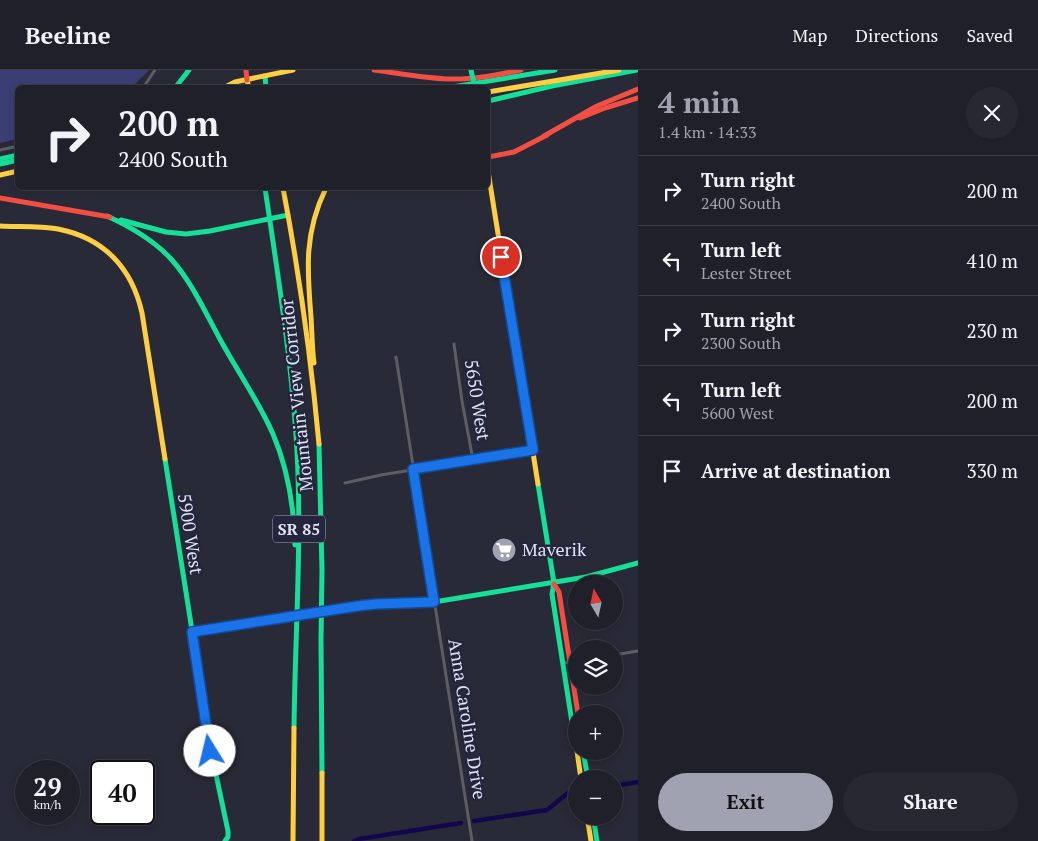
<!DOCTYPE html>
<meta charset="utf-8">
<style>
body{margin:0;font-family:"PT Serif",serif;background:#272831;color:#f1f3f6;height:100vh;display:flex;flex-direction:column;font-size:19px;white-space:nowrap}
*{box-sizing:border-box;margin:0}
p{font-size:16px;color:#a1a3a8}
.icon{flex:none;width:28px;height:28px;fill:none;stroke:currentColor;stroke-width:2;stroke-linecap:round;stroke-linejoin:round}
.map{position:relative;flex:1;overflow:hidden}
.side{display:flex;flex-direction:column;background:#1f2029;width:400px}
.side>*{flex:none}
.guide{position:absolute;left:15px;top:15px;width:475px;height:105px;border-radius:8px;box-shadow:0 2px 8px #0003,0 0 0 1px #3c3e46;background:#1f2029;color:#f1f3f6;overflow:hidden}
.needle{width:32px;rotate:351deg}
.fabs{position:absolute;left:568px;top:505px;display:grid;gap:10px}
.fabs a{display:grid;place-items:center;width:55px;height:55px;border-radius:50%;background:#1f2029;box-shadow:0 2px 8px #0003,0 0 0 1px #3c3e46;font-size:25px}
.speed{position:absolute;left:15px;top:690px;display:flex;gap:10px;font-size:25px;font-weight:700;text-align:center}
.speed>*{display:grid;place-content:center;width:65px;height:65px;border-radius:50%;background:#1f2029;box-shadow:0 2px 8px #0003,0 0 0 1px #3c3e46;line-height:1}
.speed small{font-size:12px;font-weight:400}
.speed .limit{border:2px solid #111;border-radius:8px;background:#fff;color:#111}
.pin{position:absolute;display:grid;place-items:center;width:42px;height:42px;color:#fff;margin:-21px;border:2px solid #fff;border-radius:50%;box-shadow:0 1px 5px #0007}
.me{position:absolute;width:55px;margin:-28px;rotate:351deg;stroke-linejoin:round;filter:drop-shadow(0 0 4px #0008)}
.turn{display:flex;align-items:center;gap:18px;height:105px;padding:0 20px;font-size:22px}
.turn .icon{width:65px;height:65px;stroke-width:2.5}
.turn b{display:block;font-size:35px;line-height:42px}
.round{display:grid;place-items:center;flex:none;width:52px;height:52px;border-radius:26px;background:#272831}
.headline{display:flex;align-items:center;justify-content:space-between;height:85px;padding:0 20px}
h1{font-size:30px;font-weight:800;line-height:38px;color:#a1a2b1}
.cta{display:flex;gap:10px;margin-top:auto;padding:10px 20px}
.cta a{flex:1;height:58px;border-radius:30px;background:#a1a2b1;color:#111;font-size:20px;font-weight:800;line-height:58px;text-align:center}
.cta a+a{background:#272831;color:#f1f3f6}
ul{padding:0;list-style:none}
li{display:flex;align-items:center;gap:15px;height:70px;padding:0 20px;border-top:1px solid #3c3e46}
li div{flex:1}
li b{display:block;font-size:19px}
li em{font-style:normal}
header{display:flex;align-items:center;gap:30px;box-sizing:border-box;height:70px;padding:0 25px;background:#1f2029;border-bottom:1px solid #3c3e46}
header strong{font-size:24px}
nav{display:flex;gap:28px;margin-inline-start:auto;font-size:18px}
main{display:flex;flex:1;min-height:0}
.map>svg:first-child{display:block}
.green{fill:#3a3e73}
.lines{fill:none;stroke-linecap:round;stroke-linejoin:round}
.canal{stroke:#14064c;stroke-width:4.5}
.street{stroke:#5d5d64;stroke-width:3}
.fast{stroke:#16e098;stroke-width:5}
.slow{stroke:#ffcf43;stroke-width:5}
.jam{stroke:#f24e42;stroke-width:5}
.fast-bridge{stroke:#16e098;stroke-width:5}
.slow-bridge{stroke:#ffcf43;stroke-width:5}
.route-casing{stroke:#114b97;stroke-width:12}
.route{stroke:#1a73e8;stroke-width:9}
.labels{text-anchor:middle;stroke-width:5;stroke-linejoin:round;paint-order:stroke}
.shield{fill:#23263d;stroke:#a8aabc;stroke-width:1}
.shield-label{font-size:16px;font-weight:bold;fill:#e1e3f3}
.street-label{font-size:18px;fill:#e1e3f3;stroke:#23263d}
.poi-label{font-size:18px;fill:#e1e3f3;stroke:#23263d;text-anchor:start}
</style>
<header>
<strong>Beeline</strong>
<nav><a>Map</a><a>Directions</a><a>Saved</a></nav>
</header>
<main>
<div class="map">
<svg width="638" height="771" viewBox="0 0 638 771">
<rect width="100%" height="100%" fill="#292a37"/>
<path class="green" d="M0 0H149L132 17 18 18 17 69 0 73Z"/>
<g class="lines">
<g class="canal">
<path d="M614 716 638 712"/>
<path d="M474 751 547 740 568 723 576 721"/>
<path d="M354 771 359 769 461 753"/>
</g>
<g class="street">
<path d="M143 18 155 0"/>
<path d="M0 80 18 76"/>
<path d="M454 274 462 331 473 390"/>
<path d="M396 287 472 771"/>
<path d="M345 413 381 405 533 380"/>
<path d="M614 585 638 581"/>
<path d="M563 593 576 591"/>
</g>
<g class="fast">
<path d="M265 6 266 18"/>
<path d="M175 18 189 0"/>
<path d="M446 18 555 0"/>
<path d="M488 31 552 16 637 0"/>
<path d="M0 89 18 85"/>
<path d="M0 94 18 90"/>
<path d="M265 118C278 205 292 293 297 381 302 473 295 566 294 658"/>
<path d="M107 146C131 157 154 170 172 190 193 214 206 244 221 271 238 302 259 332 273 364 288 399 294 437 295 475"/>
<path d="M121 150 166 162 186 164 210 161 288 145"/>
<path d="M319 374 322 500 321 569 322 703"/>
<path d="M165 389 211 681 228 761V767L225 771"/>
<path d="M538 414 554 513 552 524 576 678"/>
<path d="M335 540 376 534 434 532 586 507 638 493"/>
<path d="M192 562 284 547"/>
<path d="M583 681 588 709"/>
<path d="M593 746 597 771"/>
</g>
<g class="slow">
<path d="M247 10 249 18"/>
<path d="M223 18 235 12 293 0"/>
<path d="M488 22 619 0"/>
<path d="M488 101 538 414"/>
<path d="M0 105 18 101"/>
<path d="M283 118C299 202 311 288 319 374"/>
<path d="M0 156C19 157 39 156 58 159 104 168 132 198 142 243L165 389"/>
<path d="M314 293C312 278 312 262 311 247 307 199 304 163 326 118"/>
<path d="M577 681 581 709"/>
<path d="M322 703V771"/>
<path d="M587 746 591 771"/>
<path d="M293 771 294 658"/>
</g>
<g class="jam">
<path d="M246 0 247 10"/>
<path d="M374 0C398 3 423 8 448 9 472 10 497 5 521 0"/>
<path d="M580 48 605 38 638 28"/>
<path d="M544 66 597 36 638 19"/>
<path d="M488 87 514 82 547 65"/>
<path d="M0 128 110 147"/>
<path d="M554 514 559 522 578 644"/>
</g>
<path class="fast-bridge" d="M471 0 475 18"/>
<path class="slow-bridge" d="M284 547 335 540"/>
</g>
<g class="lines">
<defs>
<path id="route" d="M210 681 192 562 358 536 376 534 434 532 413 399 533 380 501 187"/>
</defs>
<use href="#route" class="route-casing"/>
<use href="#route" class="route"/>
</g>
<defs>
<symbol id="supermarket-disc" viewBox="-11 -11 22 22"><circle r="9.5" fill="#a1a2b1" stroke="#23263d"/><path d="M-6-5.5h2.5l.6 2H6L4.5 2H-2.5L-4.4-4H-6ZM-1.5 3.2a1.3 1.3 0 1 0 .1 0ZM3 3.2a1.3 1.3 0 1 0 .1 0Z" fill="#fff"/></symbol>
</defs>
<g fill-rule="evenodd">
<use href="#supermarket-disc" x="490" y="466" width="28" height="28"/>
</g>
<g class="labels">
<rect class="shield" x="273" y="445.5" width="52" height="27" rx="4"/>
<g class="shield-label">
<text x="299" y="465">SR 85</text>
</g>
<g class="street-label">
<text transform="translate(297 325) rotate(-96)" y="6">Mountain View Corridor</text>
<text transform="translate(477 330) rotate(81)" y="6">5650 West</text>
<text transform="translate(190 464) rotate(81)" y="6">5900 West</text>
<text transform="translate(467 649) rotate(81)" y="6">Anna Caroline Drive</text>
</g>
<g class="poi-label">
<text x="522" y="486">Maverik</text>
</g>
</g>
</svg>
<div class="fabs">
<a><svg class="needle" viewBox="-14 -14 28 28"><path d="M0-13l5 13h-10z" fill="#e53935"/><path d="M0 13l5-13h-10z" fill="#a1a3a8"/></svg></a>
<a><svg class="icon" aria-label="layers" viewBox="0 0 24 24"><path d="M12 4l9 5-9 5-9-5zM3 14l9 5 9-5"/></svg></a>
<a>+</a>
<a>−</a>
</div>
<div class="speed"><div>29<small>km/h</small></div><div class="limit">40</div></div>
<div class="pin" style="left:501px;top:187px;background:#d93025"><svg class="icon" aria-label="arrive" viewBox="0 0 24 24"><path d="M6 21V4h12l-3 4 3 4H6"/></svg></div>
<svg class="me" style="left:210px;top:681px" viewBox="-20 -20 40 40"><circle r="19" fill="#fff"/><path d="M0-13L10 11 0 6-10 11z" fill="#1a73e8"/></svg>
<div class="guide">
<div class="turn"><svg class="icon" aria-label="right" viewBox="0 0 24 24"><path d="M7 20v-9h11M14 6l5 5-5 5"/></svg><div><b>200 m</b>2400 South</div></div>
</div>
</div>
<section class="side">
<div class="headline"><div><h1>4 min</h1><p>1.4 km · 14:33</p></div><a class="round"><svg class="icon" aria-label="close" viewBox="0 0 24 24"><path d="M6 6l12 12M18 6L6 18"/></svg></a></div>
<ul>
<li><svg class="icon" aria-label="right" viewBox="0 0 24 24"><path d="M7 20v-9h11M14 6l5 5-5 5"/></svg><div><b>Turn right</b><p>2400 South</p></div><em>200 m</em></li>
<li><svg class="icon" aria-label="left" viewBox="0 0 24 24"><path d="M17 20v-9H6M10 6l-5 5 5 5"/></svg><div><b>Turn left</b><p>Lester Street</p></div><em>410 m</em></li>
<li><svg class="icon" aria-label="right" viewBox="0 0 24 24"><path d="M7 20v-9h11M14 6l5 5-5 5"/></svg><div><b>Turn right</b><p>2300 South</p></div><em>230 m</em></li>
<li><svg class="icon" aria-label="left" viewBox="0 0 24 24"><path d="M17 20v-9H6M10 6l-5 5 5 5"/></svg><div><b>Turn left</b><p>5600 West</p></div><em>200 m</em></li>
<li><svg class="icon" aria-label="arrive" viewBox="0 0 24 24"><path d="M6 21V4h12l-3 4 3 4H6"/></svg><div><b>Arrive at destination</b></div><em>330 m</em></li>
</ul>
<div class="cta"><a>Exit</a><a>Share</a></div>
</section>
</main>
